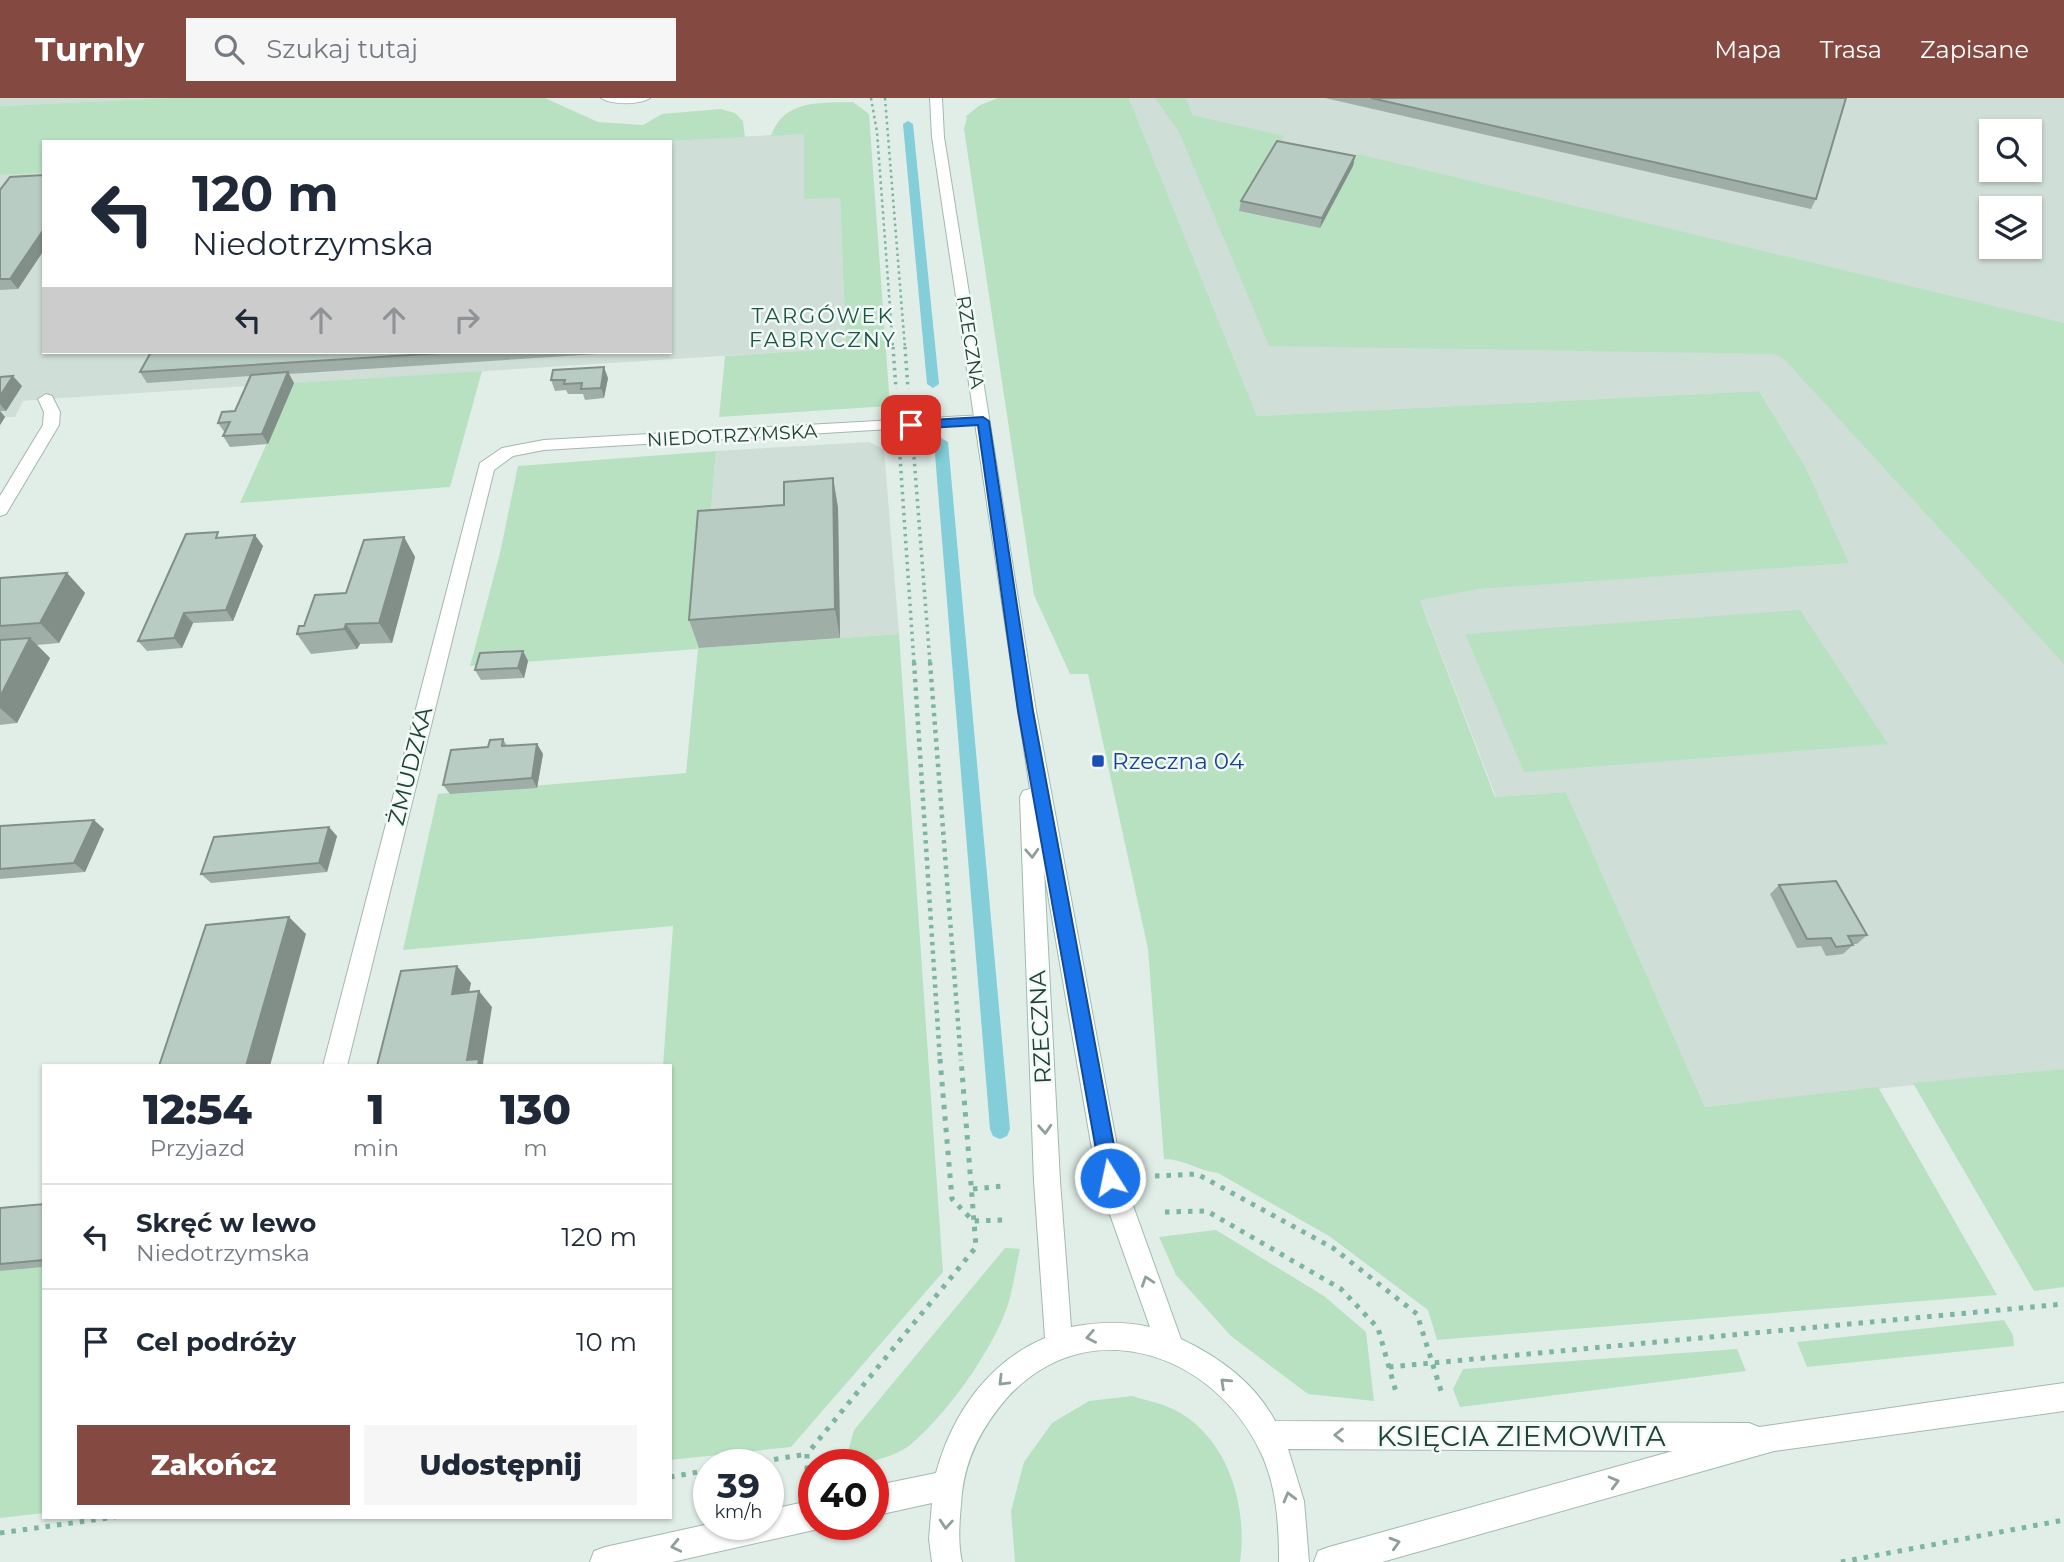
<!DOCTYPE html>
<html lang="pl">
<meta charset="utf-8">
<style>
body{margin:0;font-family:Montserrat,sans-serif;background:#f6f6f7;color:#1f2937;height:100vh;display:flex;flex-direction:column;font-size:26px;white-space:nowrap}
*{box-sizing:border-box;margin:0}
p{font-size:23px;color:#747a83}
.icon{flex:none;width:38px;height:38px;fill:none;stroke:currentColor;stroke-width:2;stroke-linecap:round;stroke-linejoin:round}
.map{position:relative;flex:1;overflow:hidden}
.sheet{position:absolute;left:42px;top:966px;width:630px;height:455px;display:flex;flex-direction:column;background:#fff;border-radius:0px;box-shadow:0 2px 5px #0004}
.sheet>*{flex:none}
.hud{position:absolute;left:42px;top:42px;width:630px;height:214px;border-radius:0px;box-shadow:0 2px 5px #0004;background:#fff;color:#1f2937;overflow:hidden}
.fabs{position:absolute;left:1979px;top:21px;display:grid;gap:14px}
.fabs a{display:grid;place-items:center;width:63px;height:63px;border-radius:0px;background:#fff;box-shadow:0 2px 5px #0004;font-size:35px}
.speed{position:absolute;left:693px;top:1351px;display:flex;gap:14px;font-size:35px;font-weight:700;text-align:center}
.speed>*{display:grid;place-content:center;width:91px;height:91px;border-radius:50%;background:#fff;box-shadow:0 2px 5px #0004;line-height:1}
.speed small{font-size:18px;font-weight:400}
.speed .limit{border:10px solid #d22;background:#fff;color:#111}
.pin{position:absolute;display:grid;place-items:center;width:60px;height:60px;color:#fff;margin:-30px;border-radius:14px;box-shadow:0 4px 10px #0006}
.me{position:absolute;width:77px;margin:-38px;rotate:350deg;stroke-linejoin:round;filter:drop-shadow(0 0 5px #0008)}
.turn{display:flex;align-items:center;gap:24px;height:147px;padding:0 35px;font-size:32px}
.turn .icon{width:91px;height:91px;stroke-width:2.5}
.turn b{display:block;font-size:49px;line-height:60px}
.lanes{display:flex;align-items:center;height:66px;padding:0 35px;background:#0003;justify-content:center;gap:35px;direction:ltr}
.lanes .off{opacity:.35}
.eta{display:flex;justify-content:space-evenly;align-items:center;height:119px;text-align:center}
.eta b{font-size:42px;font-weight:800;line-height:49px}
.cta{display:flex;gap:14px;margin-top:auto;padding:14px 35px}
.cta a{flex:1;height:80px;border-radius:0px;background:#844a41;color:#fff;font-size:28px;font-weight:800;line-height:80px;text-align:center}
.cta a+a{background:#f6f6f7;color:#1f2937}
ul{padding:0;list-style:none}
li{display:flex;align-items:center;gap:21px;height:105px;padding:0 35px;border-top:2px solid #e0e1e3}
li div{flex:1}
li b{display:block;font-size:26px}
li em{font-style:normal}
header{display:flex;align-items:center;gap:42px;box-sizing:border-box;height:98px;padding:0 35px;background:#844a41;color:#fff}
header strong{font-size:33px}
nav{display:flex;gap:38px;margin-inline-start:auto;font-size:24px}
.search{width:490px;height:63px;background:#f6f6f7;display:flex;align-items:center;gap:18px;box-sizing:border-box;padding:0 24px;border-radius:0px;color:#747a83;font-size:26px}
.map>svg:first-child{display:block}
.built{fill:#cfded7;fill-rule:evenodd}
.green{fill:#b8e1c2}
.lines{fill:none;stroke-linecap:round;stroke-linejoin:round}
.stream{fill:#83ced9;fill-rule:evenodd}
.lane-casing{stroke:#a3b7af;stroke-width:2}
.street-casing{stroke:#a3b7af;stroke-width:2}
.secondary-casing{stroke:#9ebbb0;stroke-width:2}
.path-far3{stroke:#7eb5a2;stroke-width:2.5;stroke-dasharray:2.5 3.5;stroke-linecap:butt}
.path-far2{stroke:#7eb5a2;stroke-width:3.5;stroke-dasharray:2.5 4.5;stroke-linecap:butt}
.path-far1{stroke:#7eb5a2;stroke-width:4.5;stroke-dasharray:3.5 5;stroke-linecap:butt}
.path{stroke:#7eb5a2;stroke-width:5;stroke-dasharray:4.5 7;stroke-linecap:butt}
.lane{fill:#fff;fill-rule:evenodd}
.street{fill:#fff;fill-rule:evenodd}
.secondary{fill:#fff;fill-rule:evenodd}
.wall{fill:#9fafa8}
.shaded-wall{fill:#828f88}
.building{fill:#b9ccc3;stroke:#828f88;stroke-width:2}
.oneway{stroke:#8fa09a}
.route{fill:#1a73e8;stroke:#114b97;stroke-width:2}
.transit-dot{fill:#1a4fb4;stroke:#f2f9f6;stroke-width:2.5}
.labels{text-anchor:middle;stroke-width:5;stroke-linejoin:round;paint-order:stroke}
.far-street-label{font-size:19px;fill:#1f4136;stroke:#f2f9f6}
.far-quarter-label{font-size:21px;letter-spacing:2px;fill:#195544;stroke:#f2f9f6}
.transit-label{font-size:23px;fill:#164399;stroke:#f2f9f6;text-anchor:start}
.street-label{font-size:23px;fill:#1f4136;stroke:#f2f9f6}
.near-street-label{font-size:28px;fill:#1f4136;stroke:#f2f9f6}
</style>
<header>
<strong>Turnly</strong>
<div class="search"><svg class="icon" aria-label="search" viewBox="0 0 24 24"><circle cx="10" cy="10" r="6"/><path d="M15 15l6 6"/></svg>Szukaj tutaj</div>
<nav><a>Mapa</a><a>Trasa</a><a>Zapisane</a></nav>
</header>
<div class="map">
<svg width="2064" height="1464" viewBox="0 0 2064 1464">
<rect width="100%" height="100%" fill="#e1eee8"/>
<g class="built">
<path d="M0 0H168L0 8Z"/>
<path d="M1129 0H2064V971L1705 1009 1566 694 1496 699 1420 501 1480 491 1848 464 1805 368 1759 293 1257 318ZM1992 33H2030V72H1992ZM1992 110H2030V149H1992Z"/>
<path d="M804 35V100L840 99 846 250 46 301 23 303 15 319H0V77L44 75V254H670V44H654Z"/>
<path d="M869 344 884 351 899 536 699 550 716 353Z"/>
</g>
<g class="green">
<path d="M168 0H545L598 24 643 27 662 16 721 11 735 15 743 23 745 39 654 44H44V75L0 77V8Z"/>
<path d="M998 0H1129L1257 318 1759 293 1805 368 1849 465 1480 491 1420 502 1495 699 1566 694 1705 1009 1878 989 1997 1197 1437 1242 1428 1212 1329 1138 1218 1075C1199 1073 1184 1061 1164 1061L1148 851 1088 576H1070L1034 497 964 31 967 20 965 19 980 7Z"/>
<path d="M1155 0H1186L1192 17 1284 38 1240 114 1320 130 1358 56 2064 225V566L1783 260 1773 256 1269 248 1179 34Z"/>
<path d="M853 4 869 16 890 308 719 319 725 258 846 250 840 100 804 101V36L771 38C783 1 821 5 853 4Z"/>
<path d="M482 273 450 389 240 405 294 285Z"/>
<path d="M716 353 699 550 899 536 943 1174 791 1349 670 1362V968H663L673 828 403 852 438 696 686 675 698 551 470 568 500 455 518 368Z"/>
<path d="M1800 512 1888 646 1524 674 1465 536Z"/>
<path d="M2064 971V1189L2034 1193 1913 985Z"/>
<path d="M1216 1132 1324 1198 1366 1234 1374 1303 1308 1296 1231 1238 1176 1177 1159 1139Z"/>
<path d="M1005 1150 1020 1151C1016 1168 1014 1186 1009 1203 996 1248 946 1318 910 1347 895 1359 863 1367 844 1367L854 1332Z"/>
<path d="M44 1169V1415L0 1420V1173Z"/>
<path d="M2004 1222 2013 1237 2014 1248 1807 1269 1797 1244Z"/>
<path d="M1737 1251 1746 1273 1460 1309 1453 1291 1463 1271Z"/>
<path d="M1132 1298C1145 1302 1160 1305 1173 1311 1228 1338 1248 1408 1240 1464H1015L1011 1413 1024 1364 1052 1325 1089 1303Z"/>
</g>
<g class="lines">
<g class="stream">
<path d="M908 23 913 26 939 286 933 290 927 286 903 26Z"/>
<path d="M941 340 948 344 1010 1031 1007 1038 1000 1041 993 1038 990 1031 934 344Z"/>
</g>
<defs>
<path id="lane" d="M601 0H650C640 7 611 7 601 0Z"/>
<g id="street">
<path d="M46 296 52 298 60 314 59 327 6 416 0 418V398L43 327 44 314 38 301Z"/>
<path d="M983 317 989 319V325L544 352 513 358 494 372 347 968H323L480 365 502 350 544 342Z"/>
</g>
<g id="secondary">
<path d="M930 0H942L944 39 1036 613 1123 1080 1181 1241C1219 1259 1255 1285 1275 1323L1749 1325 1759 1329 2064 1285V1313L1774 1353 1382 1464H1314L1318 1453 1329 1449 1673 1353 1288 1351 1304 1403 1309 1464H1279C1279 1427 1277 1389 1261 1355 1214 1254 1086 1211 1006 1301 982 1329 966 1359 962 1395 960 1418 957 1442 962 1464H932L929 1441 932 1405 873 1418V1388L936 1375C952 1316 988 1264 1045 1240L1034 1083 1020 699 1023 693 1030 691 932 39ZM1044 773 1097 1080 1150 1229C1123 1223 1099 1224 1071 1229L1060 1083Z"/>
<path d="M814 1402V1426H825L814 1432 672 1464H590L594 1453 605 1449 709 1426H768V1412Z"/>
</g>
</defs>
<use href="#lane" class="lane-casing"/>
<use href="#street" class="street-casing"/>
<use href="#secondary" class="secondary-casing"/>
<g class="path-far3">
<path d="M871 0 877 34 893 250"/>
<path d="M885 0 905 250"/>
</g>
<g class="path-far2">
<path d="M893 249 896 291"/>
<path d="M905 249 908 291"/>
<path d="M900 359 914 565"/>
<path d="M914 359 930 565"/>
</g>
<g class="path-far1">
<path d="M914 564 940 963"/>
<path d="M930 564 961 963"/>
</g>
<g class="path">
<path d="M940 961 952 1101 973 1123 1006 1122"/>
<path d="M1155 1078 1197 1076 1333 1150 1417 1216 1442 1296"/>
<path d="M973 1091 1004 1088"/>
<path d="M1165 1114 1207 1113 1341 1191 1378 1230 1396 1294"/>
<path d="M1389 1269 2064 1206"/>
<path d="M740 1367 807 1356"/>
<path d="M807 1372V1356L976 1149 961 961"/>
<path d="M670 1379 709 1372"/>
<path d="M0 1435 115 1419"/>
<path d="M1841 1464 2064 1422"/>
</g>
<use href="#lane" class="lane"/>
<use href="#street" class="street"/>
<use href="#secondary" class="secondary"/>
</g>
<g class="wall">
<path d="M1325 0H1846L1816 101 1811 111Z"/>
<path d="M1355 58 1353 68 1320 130 1239 113 1241 103Z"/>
<path d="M44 77V152L18 191 0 192V92Z"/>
<path d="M151 254H628L289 276 294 285 268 346 230 349 223 338 225 335 218 325 235 313 250 278 147 285 140 274Z"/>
<path d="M0 279 22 288 6 313H0L5 319 0 327Z"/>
<path d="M608 280 604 300 585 302 583 296H568L566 292 555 293 551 282Z"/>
<path d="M833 380 838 410 840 540 699 550 689 522 784 407Z"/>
<path d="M404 439 415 459 392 545 360 546 357 551 311 556 297 536 304 528 346 495Z"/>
<path d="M222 440 263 448 233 523 193 525 182 550 147 553 138 543Z"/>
<path d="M67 475 85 495 59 545 37 547 50 560 17 625 0 627V480Z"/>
<path d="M523 553 528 563 524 580 481 582 475 572Z"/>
<path d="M503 641 507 648 537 646 543 656 537 690 450 696 443 687 488 649Z"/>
<path d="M0 728 104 731 85 774 0 781Z"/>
<path d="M337 738 327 774 211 785 201 776Z"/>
<path d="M1779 787 1867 837 1857 846H1852L1853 847 1843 856 1826 858 1821 848 1797 850 1770 796Z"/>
<path d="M44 1106V1169L0 1173V1110Z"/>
</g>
<g class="shaded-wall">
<path d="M1355 58 1353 68 1320 130 1322 120Z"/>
<path d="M44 131V152L18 191 10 181Z"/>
<path d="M604 269 608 280 604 300 601 290Z"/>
<path d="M288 274 294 285 268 346 262 336Z"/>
<path d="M13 278 22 288 6 313 0 306V298Z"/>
<path d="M0 313 5 319 0 327Z"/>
<path d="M833 380 838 410 840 540 835 511Z"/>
<path d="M255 437 263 448 233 523 226 512Z"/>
<path d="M404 439 415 459 392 545 379 525Z"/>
<path d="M67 475 85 495 59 545 40 525Z"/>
<path d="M184 515 193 525 182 550 174 540Z"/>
<path d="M346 526 360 546 357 551 344 531Z"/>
<path d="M30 540 50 560 17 625 0 610V599Z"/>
<path d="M523 553 528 563 524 580 518 570Z"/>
<path d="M537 646 543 656 537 690 532 680Z"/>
<path d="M94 722 104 731 85 774 74 765Z"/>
<path d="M329 729 337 738 327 774 319 765Z"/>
<path d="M289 819 306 836 270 968H246Z"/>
<path d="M457 868 471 885 466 912 452 896Z"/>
<path d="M479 893 492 909 483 965 485 968H472L467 962Z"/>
</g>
<g class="building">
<path d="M1371 0H1846L1816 101Z"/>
<path d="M1277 43 1355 58 1322 120 1241 103Z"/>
<path d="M44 77V131L10 181H0V92L10 79Z"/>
<path d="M151 254H459L140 274Z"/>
<path d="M604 269 601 290 581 291 582 285 564 286 565 282H551L553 272Z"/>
<path d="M288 274 262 336 223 338 230 324 218 325 222 314 235 313 251 277Z"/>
<path d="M13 278 0 298V279Z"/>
<path d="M833 380 835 511 689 522 698 413 784 407V384Z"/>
<path d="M218 434 216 440 255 437 226 512 184 515 174 540 138 543 186 436Z"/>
<path d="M404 439 379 525 346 526 344 531 297 536 299 528H304L315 497 346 495 364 442Z"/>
<path d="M67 475 40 525 0 528V480Z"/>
<path d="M30 540 0 599V542Z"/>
<path d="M523 553 518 570 475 572 480 555Z"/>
<path d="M503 641 502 648 537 646 532 680 443 687 451 652 488 649 490 642Z"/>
<path d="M94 722 74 765 0 771V728Z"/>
<path d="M329 729 319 765 201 776 214 739Z"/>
<path d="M1836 783 1867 837 1848 838 1853 847 1836 849 1831 840 1807 841 1779 787Z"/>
<path d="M289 819 246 968H159L206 827Z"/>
<path d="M457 868 452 896 479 893 467 962 479 961 478 968H377L401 873Z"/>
<path d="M44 1106V1162L0 1166V1110Z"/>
</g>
<defs><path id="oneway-chevron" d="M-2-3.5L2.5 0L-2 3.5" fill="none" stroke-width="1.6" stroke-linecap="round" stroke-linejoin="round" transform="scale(1.75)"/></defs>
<g class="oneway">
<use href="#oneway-chevron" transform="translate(1032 755) rotate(87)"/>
<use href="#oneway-chevron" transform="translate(1045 1031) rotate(87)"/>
<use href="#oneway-chevron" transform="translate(1147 1183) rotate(-109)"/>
<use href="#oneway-chevron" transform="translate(1091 1239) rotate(169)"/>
<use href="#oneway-chevron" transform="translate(1003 1283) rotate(135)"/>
<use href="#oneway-chevron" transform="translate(1225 1285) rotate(-137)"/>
<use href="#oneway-chevron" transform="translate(1339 1337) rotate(-180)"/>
<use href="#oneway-chevron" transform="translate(1614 1384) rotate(-15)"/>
<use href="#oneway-chevron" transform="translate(1289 1399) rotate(-105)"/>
<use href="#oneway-chevron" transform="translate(946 1426) rotate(94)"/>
<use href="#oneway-chevron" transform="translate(1395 1445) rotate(-16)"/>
<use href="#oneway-chevron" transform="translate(676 1448) rotate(167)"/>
</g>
<path class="route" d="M983 319 989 323 1033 613 1120 1080 1117 1087 1110 1090 1103 1087 1101 1080 1018 613 978 327 911 331 905 327 911 323Z"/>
<rect class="transit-dot" x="1091" y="656" width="14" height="14" rx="3.5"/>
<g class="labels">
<g class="far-street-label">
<text transform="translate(971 244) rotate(81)" y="7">RZECZNA</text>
<text transform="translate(732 337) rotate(-3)" y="7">NIEDOTRZYMSKA</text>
</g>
<g class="far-quarter-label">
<text x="823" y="225">TARGÓWEK<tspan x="823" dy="24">FABRYCZNY</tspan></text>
</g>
<g class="transit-label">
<text x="1112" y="671">Rzeczna 04</text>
</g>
<g class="street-label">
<text transform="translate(410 668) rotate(-76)" y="8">ŻMUDZKA</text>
<text transform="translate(1040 929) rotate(-93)" y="8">RZECZNA</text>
</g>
<g class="near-street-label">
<text x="1521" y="1348">KSIĘCIA ZIEMOWITA</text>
</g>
</g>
</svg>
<div class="fabs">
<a><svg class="icon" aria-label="search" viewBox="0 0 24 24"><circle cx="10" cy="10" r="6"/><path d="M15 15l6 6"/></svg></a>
<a><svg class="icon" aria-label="layers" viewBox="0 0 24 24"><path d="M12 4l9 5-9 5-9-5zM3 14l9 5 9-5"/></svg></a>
</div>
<div class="speed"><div>39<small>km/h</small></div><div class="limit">40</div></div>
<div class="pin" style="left:911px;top:327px;background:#d93025"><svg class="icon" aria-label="arrive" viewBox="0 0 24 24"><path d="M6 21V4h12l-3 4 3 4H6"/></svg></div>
<svg class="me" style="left:1110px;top:1080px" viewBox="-20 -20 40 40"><circle r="17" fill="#1a73e8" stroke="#fff" stroke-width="3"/><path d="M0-11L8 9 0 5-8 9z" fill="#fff"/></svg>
<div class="hud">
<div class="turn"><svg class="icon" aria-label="left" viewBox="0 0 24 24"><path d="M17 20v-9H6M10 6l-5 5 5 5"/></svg><div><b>120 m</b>Niedotrzymska</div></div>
<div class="lanes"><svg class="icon" aria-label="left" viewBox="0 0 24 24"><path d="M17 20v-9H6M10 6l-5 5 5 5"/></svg><svg class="icon off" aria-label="ahead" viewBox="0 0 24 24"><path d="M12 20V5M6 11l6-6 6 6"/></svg><svg class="icon off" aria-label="ahead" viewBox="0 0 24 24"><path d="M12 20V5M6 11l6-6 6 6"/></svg><svg class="icon off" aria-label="right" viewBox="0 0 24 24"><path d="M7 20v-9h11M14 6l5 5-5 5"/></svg></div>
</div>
<section class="sheet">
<div class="eta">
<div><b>12:54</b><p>Przyjazd</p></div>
<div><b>1</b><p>min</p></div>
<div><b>130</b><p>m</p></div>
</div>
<ul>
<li><svg class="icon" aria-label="left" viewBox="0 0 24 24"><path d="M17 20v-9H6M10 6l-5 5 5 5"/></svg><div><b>Skręć w lewo</b><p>Niedotrzymska</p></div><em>120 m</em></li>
<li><svg class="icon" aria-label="arrive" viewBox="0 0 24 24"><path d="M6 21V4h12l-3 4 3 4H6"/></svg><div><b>Cel podróży</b></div><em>10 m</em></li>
</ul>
<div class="cta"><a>Zakończ</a><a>Udostępnij</a></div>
</section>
</div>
